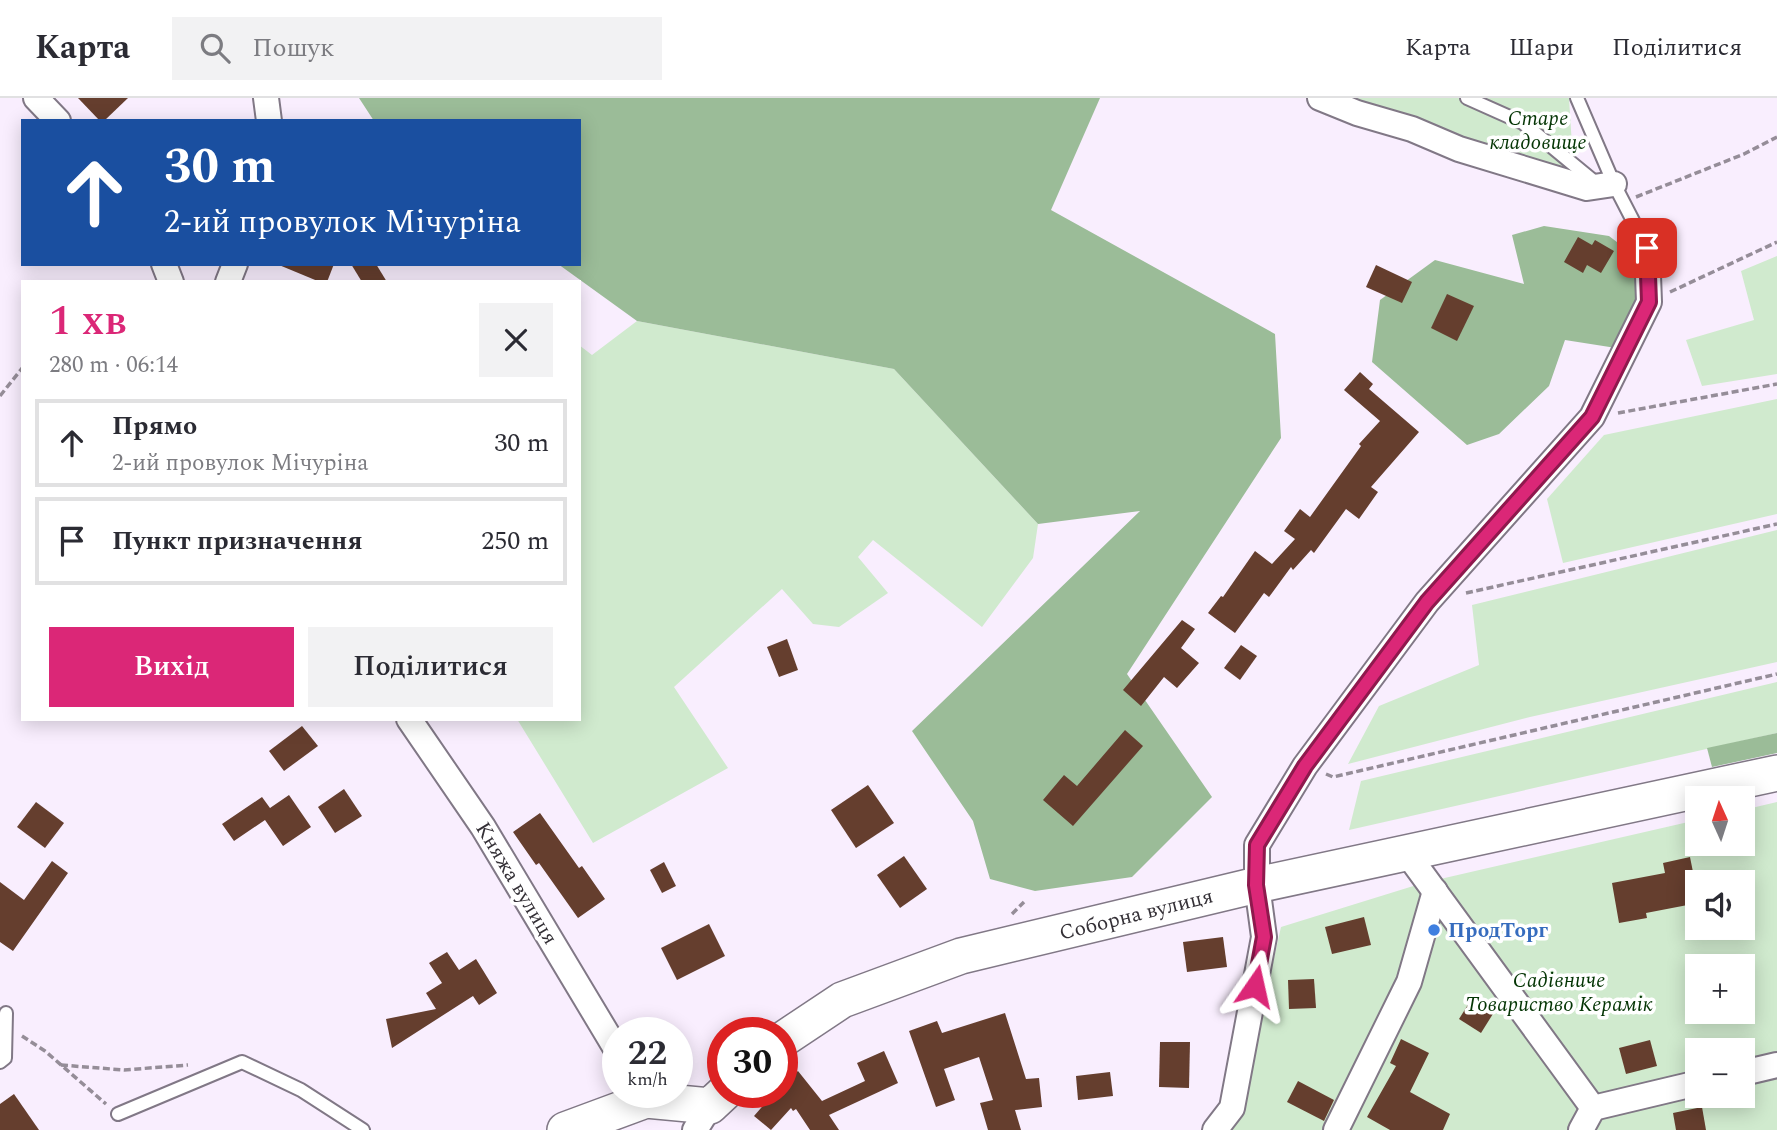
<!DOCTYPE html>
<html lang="uk">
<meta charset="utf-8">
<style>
body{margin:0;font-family:Spectral,serif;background:#f2f2f3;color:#2b2b33;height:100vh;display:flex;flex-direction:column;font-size:26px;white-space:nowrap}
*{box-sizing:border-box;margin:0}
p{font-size:23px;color:#7c7c81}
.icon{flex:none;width:38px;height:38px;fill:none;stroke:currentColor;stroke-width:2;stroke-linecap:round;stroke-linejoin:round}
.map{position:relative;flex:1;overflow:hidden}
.details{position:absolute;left:21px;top:182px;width:560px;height:441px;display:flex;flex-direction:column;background:#fff;border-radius:0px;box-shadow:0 4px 18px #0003}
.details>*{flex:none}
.banner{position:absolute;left:21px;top:21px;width:560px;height:147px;border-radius:0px;box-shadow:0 4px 18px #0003;background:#1a4fa0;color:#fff;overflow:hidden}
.needle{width:46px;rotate:357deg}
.controls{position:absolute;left:1685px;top:688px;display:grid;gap:14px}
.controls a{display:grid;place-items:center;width:70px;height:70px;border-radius:0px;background:#fff;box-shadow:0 4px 18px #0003;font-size:35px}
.speed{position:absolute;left:602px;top:919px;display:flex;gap:14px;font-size:35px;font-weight:700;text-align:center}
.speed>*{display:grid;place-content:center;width:91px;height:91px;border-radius:50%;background:#fff;box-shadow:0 4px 18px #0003;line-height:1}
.speed small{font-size:18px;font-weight:400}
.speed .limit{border:10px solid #d22;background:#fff;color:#111}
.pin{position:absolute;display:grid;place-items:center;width:60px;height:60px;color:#fff;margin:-30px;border-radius:14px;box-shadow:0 4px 10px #0006}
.me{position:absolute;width:77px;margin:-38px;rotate:11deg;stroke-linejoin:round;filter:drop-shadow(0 0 5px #0008)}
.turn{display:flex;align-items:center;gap:24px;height:147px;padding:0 28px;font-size:32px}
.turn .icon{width:91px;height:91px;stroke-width:2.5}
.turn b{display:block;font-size:49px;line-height:60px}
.round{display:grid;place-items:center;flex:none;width:74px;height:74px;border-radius:0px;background:#f2f2f3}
.head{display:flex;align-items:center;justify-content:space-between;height:119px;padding:0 28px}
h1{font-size:42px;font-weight:600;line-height:52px;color:#db2777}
.cta{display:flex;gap:14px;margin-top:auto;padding:14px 28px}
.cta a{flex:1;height:80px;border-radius:0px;background:#db2777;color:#fff;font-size:28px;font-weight:600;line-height:80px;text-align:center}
.cta a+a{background:#f2f2f3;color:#2b2b33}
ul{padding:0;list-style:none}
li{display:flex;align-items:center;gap:21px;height:88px;margin:0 14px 10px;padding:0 14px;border:4px solid #e1e1e2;border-radius:0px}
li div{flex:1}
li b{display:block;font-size:26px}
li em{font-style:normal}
header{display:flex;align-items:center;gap:42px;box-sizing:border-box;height:98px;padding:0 35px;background:#fff;border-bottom:2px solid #e1e1e2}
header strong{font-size:33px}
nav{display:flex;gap:38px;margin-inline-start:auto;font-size:24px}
.search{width:490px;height:63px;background:#f2f2f3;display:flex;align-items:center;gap:18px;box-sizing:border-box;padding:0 24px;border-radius:0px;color:#7c7c81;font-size:26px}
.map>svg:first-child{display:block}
.green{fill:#d0eace;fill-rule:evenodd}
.forest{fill:#9bbc98}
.building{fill:#653e2e}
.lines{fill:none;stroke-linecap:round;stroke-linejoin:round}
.service-casing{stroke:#817886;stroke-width:16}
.minor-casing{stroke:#817886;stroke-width:28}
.secondary-casing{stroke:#817886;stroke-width:38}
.path{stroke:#958d98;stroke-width:3.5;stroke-dasharray:7 3.5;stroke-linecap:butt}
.service{stroke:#fff;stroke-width:12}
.minor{stroke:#fff;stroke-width:24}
.secondary{stroke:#fff;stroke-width:35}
.route-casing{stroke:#8e194d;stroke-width:18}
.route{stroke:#db2777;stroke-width:12}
.shop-dot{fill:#3f7fe0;stroke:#fff;stroke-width:2.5}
.labels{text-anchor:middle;stroke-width:7;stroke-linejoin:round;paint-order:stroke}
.park-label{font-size:21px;font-style:italic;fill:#043504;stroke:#fff}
.street-label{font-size:21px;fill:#343036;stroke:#fff}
.shop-label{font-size:21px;font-weight:bold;fill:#366cbe;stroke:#fff;text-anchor:start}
</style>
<header>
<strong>Карта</strong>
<div class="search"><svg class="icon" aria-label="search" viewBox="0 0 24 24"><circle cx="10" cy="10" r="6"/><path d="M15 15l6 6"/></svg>Пошук</div>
<nav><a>Карта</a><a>Шари</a><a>Поділитися</a></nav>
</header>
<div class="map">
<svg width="1777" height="1032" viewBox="0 0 1777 1032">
<rect width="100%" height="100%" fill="#f9eefe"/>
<g class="green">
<path d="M1346 0H1569L1574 79Z"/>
<path d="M1777 158V276L1702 288 1686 242 1754 222 1741 173Z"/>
<path d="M637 223 894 271 1038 426 1033 460 982 529 873 442 858 459 888 495 839 529 813 526 782 491 674 589 728 670 593 745 517 621H579V247L592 257Z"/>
<path d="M1777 301V416L1563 465 1547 401 1604 337Z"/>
<path d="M1777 432V564L1530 619 1348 666 1379 608 1479 567 1472 507Z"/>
<path d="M1777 584V635L1349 732 1361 683Z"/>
<path d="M1777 704V1032H1229L1238 1019 1281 829 1423 785 1697 722 1698 746H1743V712ZM1698 784H1743V830H1698ZM1698 868H1743V914H1698ZM1698 952H1743V998H1698Z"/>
</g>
<g class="forest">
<path d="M359 0H1100L1051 112 1275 236 1281 340 1127 576 1212 699 1132 779 1035 793 990 781 973 723 912 633 1140 413 1038 426 894 271 637 223 558 166H579V23H374Z"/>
<path d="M1544 128 1609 138 1634 157 1636 194 1633 220 1616 250 1565 242 1549 288 1499 336 1467 347 1372 264 1380 202 1435 162 1524 186 1512 137Z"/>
<path d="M1777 635V655L1712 669 1707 650Z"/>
</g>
<g class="building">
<path d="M78 0H128L104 23H100Z"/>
<path d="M1578 139 1592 147 1595 142 1614 153 1601 175 1587 167 1583 175 1564 164Z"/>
<path d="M334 166 327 184H320L279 167Z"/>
<path d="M351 166H376L387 184H362Z"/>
<path d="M1376 167 1412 184 1402 205 1366 189Z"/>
<path d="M1447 196 1474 208 1457 243 1431 230Z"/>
<path d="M1360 274 1373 286 1369 291 1419 334 1371 389 1378 394 1359 421 1346 411 1314 455 1311 452 1293 472 1291 469 1269 499 1264 495 1235 535 1208 515 1221 498 1223 499 1255 453 1272 466 1295 441 1284 433 1300 411 1310 419 1361 348 1359 346 1380 323 1344 292Z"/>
<path d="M1182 522 1195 531 1181 550 1199 565 1177 590 1164 579 1141 608 1123 592Z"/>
<path d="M787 541 798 572 779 579 767 549Z"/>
<path d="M1241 547 1257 558 1240 582 1224 570Z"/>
<path d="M302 628 318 648 284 673 269 653Z"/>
<path d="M1125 632 1143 648 1073 728 1043 702 1064 677 1077 688Z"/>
<path d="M868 687 894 725 856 750 831 712Z"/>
<path d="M344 691 362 718 335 735 318 709Z"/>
<path d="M289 697 311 729 283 748 265 722 234 743 222 726 262 699 270 710Z"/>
<path d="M36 704 64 725 45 750 17 729Z"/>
<path d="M540 715 579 770 582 768 605 801 578 820 539 765 536 767 513 734Z"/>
<path d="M904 758 927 791 900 810 877 777Z"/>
<path d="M1690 759 1694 779H1698V805L1646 815 1647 820 1619 825 1612 785 1665 775 1663 765Z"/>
<path d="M52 763 68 775 13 853 0 844V784L24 802Z"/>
<path d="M664 764 676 788 662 795 650 772Z"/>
<path d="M1364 819 1371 847 1332 856 1325 829Z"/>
<path d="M709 826 725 858 677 882 661 850Z"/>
<path d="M1223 839 1227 869 1187 874 1183 844Z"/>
<path d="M447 854 459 872 476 861 497 895 479 907 473 898 392 950 386 921 436 911 426 895 442 885 429 865Z"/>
<path d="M1314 881 1316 910 1289 911 1288 882Z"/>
<path d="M1474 897 1496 911 1481 935 1459 921Z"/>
<path d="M1005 915 1026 981 1039 980 1042 1009 1015 1012 1021 1032H988L980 1005 993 1002 979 959 944 971 955 1002 936 1009 909 933 937 923 942 935Z"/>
<path d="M1401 941 1429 955 1410 994 1450 1016 1443 1032H1390L1367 1019 1396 968 1390 965Z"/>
<path d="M1650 942 1657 968 1626 976 1619 950Z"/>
<path d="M1160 944H1190L1189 990 1159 989Z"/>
<path d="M884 953 898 985 829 1017 839 1032H810L796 1011 793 1013 791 1010 771 1032 754 1018 775 994H782V986L798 973 822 1003 865 983 857 965Z"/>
<path d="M1110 974 1113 998 1078 1002 1076 978Z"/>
<path d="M1298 983 1334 1002 1324 1023 1287 1004Z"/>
<path d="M14 996 39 1032H0V1006Z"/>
<path d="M1702 1009 1706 1032H1676L1673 1015Z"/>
</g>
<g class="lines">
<defs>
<g id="service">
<path d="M1467 0 1523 25 1597 86"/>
<path d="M1577 0 1614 86 1647 150"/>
<path d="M0 964 5 960 6 915"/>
<path d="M118 1016 242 964 301 992 363 1032"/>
</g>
<g id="minor">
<path d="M36 0 58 23"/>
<path d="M266 0 269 23"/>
<path d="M1320 0 1357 15 1412 31 1459 51 1587 90 1614 86"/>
<path d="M164 166 171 184"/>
<path d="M228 184 235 166"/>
<path d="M409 621 483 729 618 954"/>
<path d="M1406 754 1593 1010 1698 985"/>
<path d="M1743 975 1777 967"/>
<path d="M695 1032 710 1008"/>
<path d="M1215 1032 1232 1010 1264 839 1257 787V747L1305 668 1427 504 1592 319 1649 204 1647 150"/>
<path d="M1336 1032 1409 884 1435 793"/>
<path d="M1581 1032 1593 1010"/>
</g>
<g id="secondary">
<path d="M782 942 842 902 961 858 1257 787 1777 675"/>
<path d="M565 1032 646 1002 710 1008 725 994"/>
</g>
</defs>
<use href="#service" class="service-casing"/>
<use href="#minor" class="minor-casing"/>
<use href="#secondary" class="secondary-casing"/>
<g class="path">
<path d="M1636 99 1744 56 1777 39"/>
<path d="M1670 194 1777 144"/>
<path d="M0 298 23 269"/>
<path d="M1618 315 1777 286"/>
<path d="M1466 495 1777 426"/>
<path d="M1326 676 1333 679 1777 576"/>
<path d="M1012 816 1024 804"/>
<path d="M22 938 45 953 106 1006"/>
<path d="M61 967 124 972 188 967"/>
</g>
<use href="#service" class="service"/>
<use href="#minor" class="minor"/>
<use href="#secondary" class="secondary"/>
</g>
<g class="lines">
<defs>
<path id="route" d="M1255 888 1264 839 1256 787 1257 747 1305 668 1427 504 1592 319 1649 204 1647 150"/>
</defs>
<use href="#route" class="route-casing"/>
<use href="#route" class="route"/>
</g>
<circle class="shop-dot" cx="1434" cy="832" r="7"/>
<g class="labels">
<g class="park-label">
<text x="1538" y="27">Старе<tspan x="1538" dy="24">кладовище</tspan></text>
<text x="1559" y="889">Садівниче<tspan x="1559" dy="24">Товариство Керамік</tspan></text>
</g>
<g class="street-label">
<text transform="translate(517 785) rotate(59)" y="7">Княжа вулиця</text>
<text transform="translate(1136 816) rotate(-14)" y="7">Соборна вулиця</text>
</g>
<g class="shop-label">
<text x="1448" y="839">ПродТорг</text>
</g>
</g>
</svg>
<div class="controls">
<a><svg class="needle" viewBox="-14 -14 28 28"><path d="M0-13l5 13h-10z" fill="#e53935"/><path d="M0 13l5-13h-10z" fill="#7c7c81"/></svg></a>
<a><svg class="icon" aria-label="sound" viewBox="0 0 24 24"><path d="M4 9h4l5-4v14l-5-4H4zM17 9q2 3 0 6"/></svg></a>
<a>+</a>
<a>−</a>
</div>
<div class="speed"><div>22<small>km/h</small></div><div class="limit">30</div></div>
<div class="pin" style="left:1647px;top:150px;background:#d93025"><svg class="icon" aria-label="arrive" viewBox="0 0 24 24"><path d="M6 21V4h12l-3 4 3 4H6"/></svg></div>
<svg class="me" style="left:1255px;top:888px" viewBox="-20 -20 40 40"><path d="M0-17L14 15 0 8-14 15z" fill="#db2777" stroke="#fff" stroke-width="4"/></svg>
<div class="banner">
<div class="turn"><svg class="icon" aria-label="ahead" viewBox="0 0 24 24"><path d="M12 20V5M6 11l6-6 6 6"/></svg><div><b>30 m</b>2-ий провулок Мічуріна</div></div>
</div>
<section class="details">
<div class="head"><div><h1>1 хв</h1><p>280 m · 06:14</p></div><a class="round"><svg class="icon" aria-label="close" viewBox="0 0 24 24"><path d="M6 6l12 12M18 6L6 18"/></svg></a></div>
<ul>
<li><svg class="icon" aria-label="ahead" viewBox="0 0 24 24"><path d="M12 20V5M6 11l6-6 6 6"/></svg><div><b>Прямо</b><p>2-ий провулок Мічуріна</p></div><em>30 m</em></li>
<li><svg class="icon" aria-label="arrive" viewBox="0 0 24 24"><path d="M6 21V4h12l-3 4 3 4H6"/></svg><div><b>Пункт призначення</b></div><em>250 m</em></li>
</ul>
<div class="cta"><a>Вихід</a><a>Поділитися</a></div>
</section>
</div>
